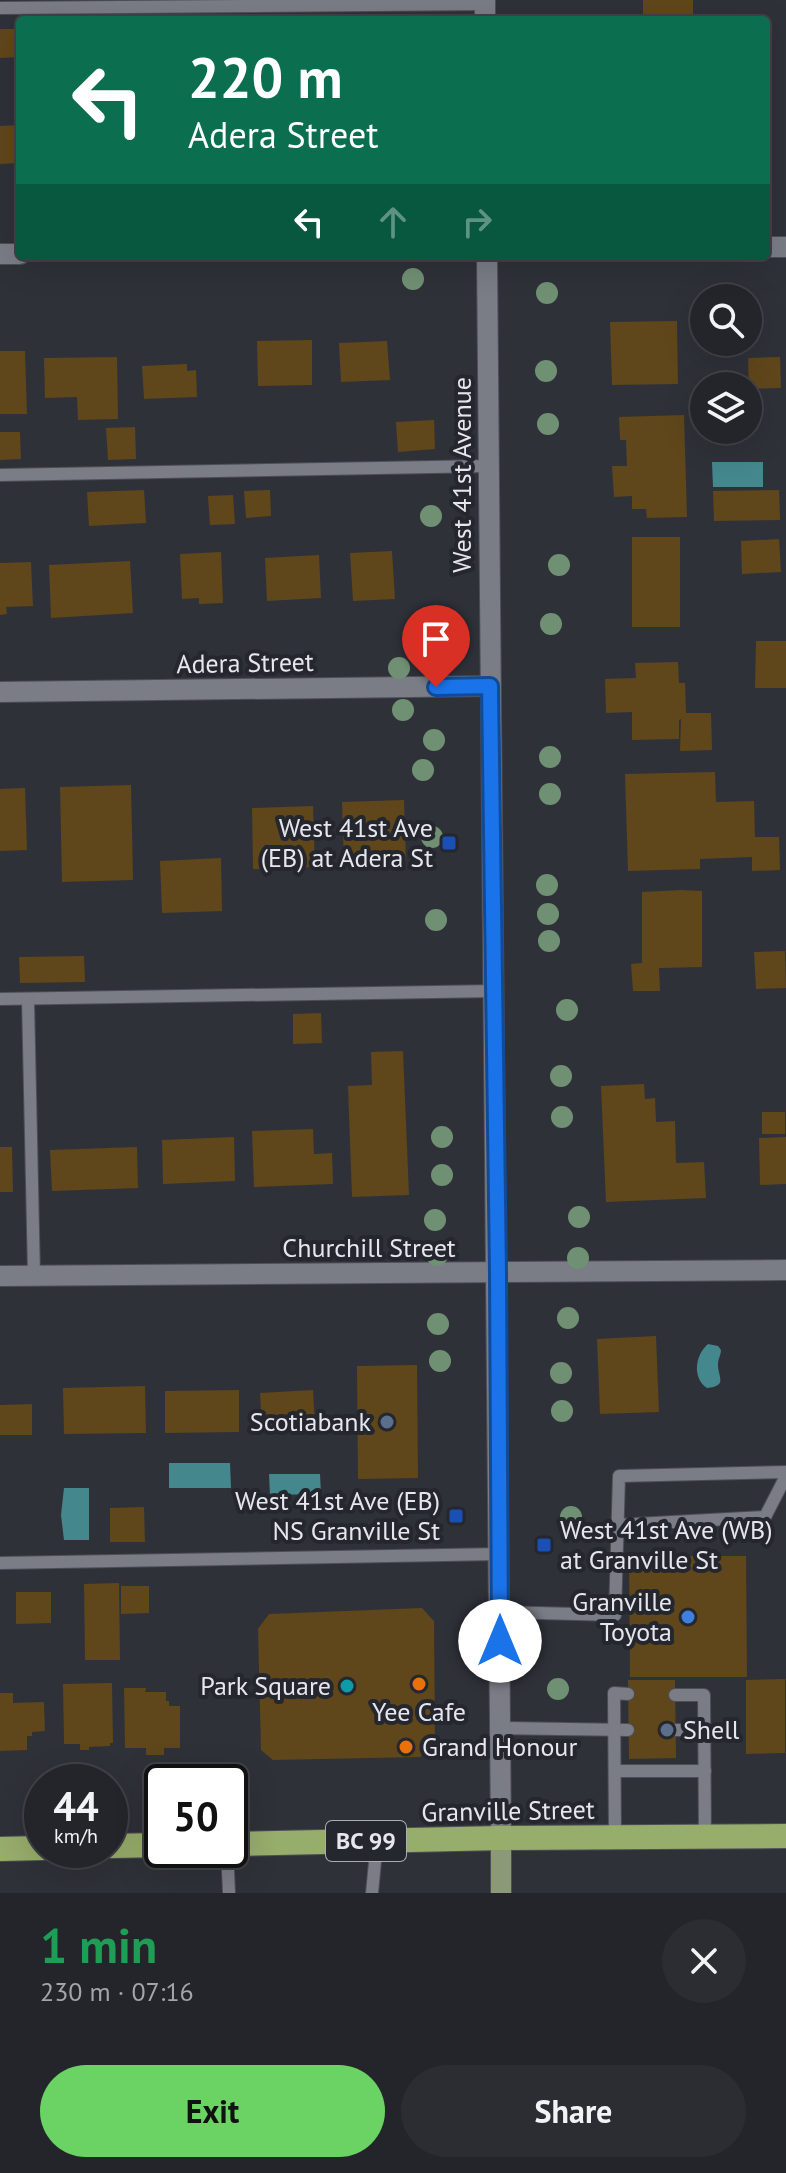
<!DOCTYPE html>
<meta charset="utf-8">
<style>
body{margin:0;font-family:"PT Sans",sans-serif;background:#2b2d33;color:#f1f3f6;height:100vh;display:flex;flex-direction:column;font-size:30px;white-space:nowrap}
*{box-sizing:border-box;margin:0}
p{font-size:26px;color:#a3a5a9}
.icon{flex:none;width:44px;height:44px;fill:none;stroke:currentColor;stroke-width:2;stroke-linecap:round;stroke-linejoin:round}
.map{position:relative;height:1893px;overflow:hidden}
.side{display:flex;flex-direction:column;background:#23252b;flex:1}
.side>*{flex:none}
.top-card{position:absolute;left:16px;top:16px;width:754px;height:244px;border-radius:8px;box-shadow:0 8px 32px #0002,0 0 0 2px #404247;background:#0b6e4f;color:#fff;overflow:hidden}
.tools{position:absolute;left:690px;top:284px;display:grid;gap:16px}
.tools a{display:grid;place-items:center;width:72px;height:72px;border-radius:50%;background:#23252b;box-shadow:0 8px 32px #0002,0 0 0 2px #404247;font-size:40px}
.speed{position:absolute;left:24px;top:1764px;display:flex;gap:16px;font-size:40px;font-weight:700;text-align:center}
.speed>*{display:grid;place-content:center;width:104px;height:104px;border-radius:50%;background:#23252b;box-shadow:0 8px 32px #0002,0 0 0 2px #404247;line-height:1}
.speed small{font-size:20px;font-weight:400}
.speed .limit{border:4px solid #111;border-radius:12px;background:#fff;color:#111}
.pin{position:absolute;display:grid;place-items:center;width:68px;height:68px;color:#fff;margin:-82px -34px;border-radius:50% 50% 50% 0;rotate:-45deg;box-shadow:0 0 8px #0007}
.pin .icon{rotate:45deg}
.me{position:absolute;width:88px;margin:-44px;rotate:0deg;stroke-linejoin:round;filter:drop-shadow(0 0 6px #0008)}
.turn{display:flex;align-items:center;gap:28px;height:168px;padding:0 40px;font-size:36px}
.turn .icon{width:104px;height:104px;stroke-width:2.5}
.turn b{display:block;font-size:56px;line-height:68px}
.lanes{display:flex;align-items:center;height:76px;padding:0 40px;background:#0003;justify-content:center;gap:40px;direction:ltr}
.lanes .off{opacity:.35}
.round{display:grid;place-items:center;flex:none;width:84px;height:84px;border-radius:42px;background:#2b2d33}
.headline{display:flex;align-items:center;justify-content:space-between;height:136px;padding:0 40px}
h1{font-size:48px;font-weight:800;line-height:60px;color:#1e9e55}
.button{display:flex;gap:16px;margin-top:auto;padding:16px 40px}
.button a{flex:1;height:92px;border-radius:48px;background:#6ad363;color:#111;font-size:32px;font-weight:800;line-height:92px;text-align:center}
.button a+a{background:#2b2d33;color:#f1f3f6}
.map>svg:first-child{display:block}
.water{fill:#44878d}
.building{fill:#60461b}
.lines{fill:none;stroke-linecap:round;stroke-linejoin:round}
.lane-casing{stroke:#4d4e55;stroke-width:14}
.street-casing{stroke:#4d4e55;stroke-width:22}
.secondary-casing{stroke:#4d4e55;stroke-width:22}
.primary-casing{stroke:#4d4e55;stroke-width:22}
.highway-casing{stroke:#4d4e55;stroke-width:26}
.lane{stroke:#7a7c86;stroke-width:12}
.street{stroke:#7a7c86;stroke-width:20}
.secondary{stroke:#7a7c86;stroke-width:20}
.primary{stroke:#8b9976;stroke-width:20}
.highway{stroke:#97ad6b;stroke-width:24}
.tree{fill:#709073}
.route-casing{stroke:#114b97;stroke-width:20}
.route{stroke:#1a73e8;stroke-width:14}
.transit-dot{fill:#1a4fb4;stroke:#25272f;stroke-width:3}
.service-dot{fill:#5c6f8a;stroke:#25272f;stroke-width:3}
.shop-dot{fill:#3f7fe0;stroke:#25272f;stroke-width:3}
.food-dot{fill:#e8710a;stroke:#25272f;stroke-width:3}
.culture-dot{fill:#0f9aa8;stroke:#25272f;stroke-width:3}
.labels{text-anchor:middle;stroke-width:8;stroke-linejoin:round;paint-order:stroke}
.shield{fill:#25272f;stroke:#abadb3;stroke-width:2}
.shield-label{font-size:24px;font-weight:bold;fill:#e5e7ec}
.street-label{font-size:26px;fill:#e5e7ec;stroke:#25272f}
.poi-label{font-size:26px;fill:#e5e7ec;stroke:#25272f;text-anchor:end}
</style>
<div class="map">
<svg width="786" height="1893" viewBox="0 0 786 1893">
<rect width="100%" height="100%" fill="#2f3139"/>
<g class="water">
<path d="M712 462H763V487H713Z"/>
<path d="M708 1344 718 1346 721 1350C721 1355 718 1359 718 1363 717 1376 729 1386 707 1388 692 1378 695 1355 708 1344Z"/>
<path d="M169 1463H230L231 1488H169Z"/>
<path d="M269 1474H320L321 1494 270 1495Z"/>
<path d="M64 1488H89V1540H64L61 1515Z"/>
</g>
<g class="building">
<rect x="643" y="0" width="50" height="20"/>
<path d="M0 29H20V57L0 58Z"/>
<path d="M20 125V163L0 164V126Z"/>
<path d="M677 321 678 384 612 385 610 322Z"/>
<path d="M312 340V385L258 386 257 341Z"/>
<path d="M387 341 390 380 341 382 339 343Z"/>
<path d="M0 351H25L27 414H0Z"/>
<path d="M117 357 118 419 78 420 77 397 45 398 44 358Z"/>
<path d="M780 357 781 388 749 389 748 358Z"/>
<path d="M187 364V371L196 370 197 397 144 399 142 366Z"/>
<path d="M745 376 746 386H715L714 377Z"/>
<path d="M684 415 687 517 647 518 646 509H632V496L614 497 612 466H627L626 440H620L619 417Z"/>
<path d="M434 420 435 449 398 452 396 422Z"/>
<path d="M135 427 136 459 108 460 106 428Z"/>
<path d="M0 432H20L21 459 0 460Z"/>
<path d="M144 490 146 523 89 526 87 492Z"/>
<path d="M270 490 271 516 246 518 244 491Z"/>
<path d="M779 490 780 520 714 521 713 491Z"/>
<path d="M233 495 235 524 210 525 208 496Z"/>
<rect x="632" y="537" width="48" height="90"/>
<path d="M779 539 781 572 742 574 741 541Z"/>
<path d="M392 551 395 599 353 601 350 553Z"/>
<path d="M221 552 223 603 199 604V598L182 599 180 554Z"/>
<path d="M319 555 321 598 267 601 265 558Z"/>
<path d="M130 561 133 613 51 618 49 565Z"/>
<path d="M31 562 33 606 6 607 7 614 0 615V563Z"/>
<path d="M756 641H786V688H755Z"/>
<path d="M678 662 679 683H685L686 713H711L712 750 680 751 681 719 679 720V739L632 740V712L606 713 605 679 636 678 635 663Z"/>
<path d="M715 772 716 802 754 801 755 837H779L780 870 752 871V857L700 859V869L628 871 625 774Z"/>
<path d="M131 785 133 880 62 882 60 787Z"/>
<path d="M25 788 27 850 0 851V789Z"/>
<path d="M404 800 406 861 344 863 342 802Z"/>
<path d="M313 806 315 867 253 869 252 808Z"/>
<path d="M221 858 222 911 162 913 160 861Z"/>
<path d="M681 890 702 891V967L659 968 660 991H633L631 964 642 963V892Z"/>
<path d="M785 951 786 988 756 989 754 952Z"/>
<path d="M84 956 85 982 20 983 19 957Z"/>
<path d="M321 1013 322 1043 293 1044V1014Z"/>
<path d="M403 1051 409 1195 352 1197 348 1086 372 1085 371 1052Z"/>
<path d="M644 1084 645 1099 655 1098 656 1122 675 1121 676 1163 704 1162 706 1198 606 1202 601 1086Z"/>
<rect x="762" y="1112" width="23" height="22"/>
<path d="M313 1129 314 1154 332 1153 333 1184 254 1187 252 1131Z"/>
<path d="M234 1137 235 1181 163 1184 162 1140Z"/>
<path d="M786 1137V1184L760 1185 759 1138Z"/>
<path d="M0 1147H12L13 1192H0Z"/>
<path d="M137 1147 138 1188 52 1191 50 1150Z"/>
<path d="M656 1336 659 1412 600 1414 597 1339Z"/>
<path d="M417 1365 418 1478 358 1479 357 1366Z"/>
<path d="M145 1386 146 1433 64 1434 63 1388Z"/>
<path d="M239 1390V1432L165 1433V1391Z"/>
<path d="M313 1390 315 1427 262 1430 260 1393Z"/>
<path d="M32 1404V1435H0V1405Z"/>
<path d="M144 1507 145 1542H110V1508Z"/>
<path d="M629 1556H746L747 1677H630Z"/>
<path d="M119 1583 120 1660H85L84 1584Z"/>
<path d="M121 1586H149V1613L121 1614Z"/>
<path d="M16 1592H51V1623L16 1624Z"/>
<path d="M422 1608 434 1621 435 1743 420 1757 273 1760 261 1750 258 1629 269 1614Z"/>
<path d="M785 1679V1753L746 1754V1680Z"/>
<path d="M628 1680H675L676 1758 629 1759Z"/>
<path d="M112 1683 113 1743H110V1746L89 1747V1750H80V1744H64L63 1684Z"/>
<path d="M124 1688H146L145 1692H166V1701H169V1706H180V1748H164V1755H146V1748H125Z"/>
<path d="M0 1693H13V1703L44 1702 45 1731 32 1732V1736H27V1750L0 1751Z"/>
</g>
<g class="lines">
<defs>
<g id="lane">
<path d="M0 8 485 4"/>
<path d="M0 475 488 466"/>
<path d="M0 999 494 991"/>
<path d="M28 1000 34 1275"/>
<path d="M617 1525 765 1517 786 1476"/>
<path d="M0 1563 499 1554"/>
<path d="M499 1612 615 1615 619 1476 786 1472"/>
<path d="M675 1695H704L705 1837"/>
<path d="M500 1728 628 1730"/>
<path d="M676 1730H705"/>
<path d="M615 1771H705"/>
<path d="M615 1837 614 1693 628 1694"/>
<path d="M227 1850 229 1893"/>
<path d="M372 1893 377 1841"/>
</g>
<g id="street">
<path d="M766 247H786"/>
<path d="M0 254H20"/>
<path d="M0 692 490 686"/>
<path d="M0 1276 786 1270"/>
</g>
<g id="secondary">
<path d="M485 0V20"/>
<path d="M487 256 501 1838"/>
</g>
<path id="primary" d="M501 1838V1893"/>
<g id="highway">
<path d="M230 1844 501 1838 786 1836"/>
<path d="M110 1846 162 1845"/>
<path d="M0 1849 42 1848"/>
</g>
</defs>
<use href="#lane" class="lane-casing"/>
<use href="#street" class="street-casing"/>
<use href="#secondary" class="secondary-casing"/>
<use href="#primary" class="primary-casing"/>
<use href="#highway" class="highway-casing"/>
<use href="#lane" class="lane"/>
<use href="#street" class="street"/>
<use href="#secondary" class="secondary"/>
<use href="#primary" class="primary"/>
<use href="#highway" class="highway"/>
</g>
<g class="tree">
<circle cx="413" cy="279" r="11"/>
<circle cx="547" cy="293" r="11"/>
<circle cx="546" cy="371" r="11"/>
<circle cx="548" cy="424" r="11"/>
<circle cx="431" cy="516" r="11"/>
<circle cx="559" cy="565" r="11"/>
<circle cx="551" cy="624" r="11"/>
<circle cx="399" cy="668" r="11"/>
<circle cx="403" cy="710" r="11"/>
<circle cx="434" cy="740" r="11"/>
<circle cx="550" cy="757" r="11"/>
<circle cx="423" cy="770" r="11"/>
<circle cx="550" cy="794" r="11"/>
<circle cx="432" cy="837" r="11"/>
<circle cx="547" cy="885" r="11"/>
<circle cx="548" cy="914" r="11"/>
<circle cx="436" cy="920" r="11"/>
<circle cx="549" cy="941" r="11"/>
<circle cx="567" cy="1010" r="11"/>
<circle cx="561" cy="1076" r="11"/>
<circle cx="562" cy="1117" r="11"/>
<circle cx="442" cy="1137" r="11"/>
<circle cx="442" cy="1175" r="11"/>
<circle cx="579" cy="1217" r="11"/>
<circle cx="435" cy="1220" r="11"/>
<circle cx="437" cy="1255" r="11"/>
<circle cx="578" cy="1258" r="11"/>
<circle cx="568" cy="1318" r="11"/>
<circle cx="438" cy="1324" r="11"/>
<circle cx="440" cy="1361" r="11"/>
<circle cx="561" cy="1373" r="11"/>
<circle cx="562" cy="1411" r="11"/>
<circle cx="571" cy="1517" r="11"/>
<circle cx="558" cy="1689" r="11"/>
</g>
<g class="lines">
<defs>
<path id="route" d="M436 687 490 686 498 1273 500 1641"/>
</defs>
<use href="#route" class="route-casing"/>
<use href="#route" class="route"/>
</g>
<g class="transit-dot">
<rect x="441" y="835" width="16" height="16" rx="4"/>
<rect x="448" y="1508" width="16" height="16" rx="4"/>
<rect x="536" y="1537" width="16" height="16" rx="4"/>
</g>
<g class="service-dot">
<circle cx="387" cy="1422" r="8"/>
<circle cx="667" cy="1730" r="8"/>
</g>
<circle class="shop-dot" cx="688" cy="1617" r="8"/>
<g class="food-dot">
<circle cx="419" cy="1684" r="8"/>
<circle cx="406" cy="1747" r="8"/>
</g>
<circle class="culture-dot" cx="347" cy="1686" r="8"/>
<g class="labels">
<rect class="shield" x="326" y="1821" width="80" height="40" rx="6"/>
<g class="shield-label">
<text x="366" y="1849">BC 99</text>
</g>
<g class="street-label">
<text transform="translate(462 475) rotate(-90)" y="9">West 41st Avenue</text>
<text transform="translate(245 663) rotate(-1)" y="9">Adera Street</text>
<text x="369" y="1257">Churchill Street</text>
<text transform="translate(508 1811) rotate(-1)" y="9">Granville Street</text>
</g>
<g class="poi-label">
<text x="433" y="837">West 41st Ave<tspan x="433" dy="30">(EB) at Adera St</tspan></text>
<text x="371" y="1431">Scotiabank</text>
<text x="440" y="1510">West 41st Ave (EB)<tspan x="440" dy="30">NS Granville St</tspan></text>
<text x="560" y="1539" text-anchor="start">West 41st Ave (WB)<tspan x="560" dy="30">at Granville St</tspan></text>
<text x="672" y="1611">Granville<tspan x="672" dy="30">Toyota</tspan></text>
<text x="331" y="1695">Park Square</text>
<text x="419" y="1721" text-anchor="middle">Yee Cafe</text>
<text x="683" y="1739" text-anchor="start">Shell</text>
<text x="422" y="1756" text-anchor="start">Grand Honour</text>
</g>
</g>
</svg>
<div class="tools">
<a><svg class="icon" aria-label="search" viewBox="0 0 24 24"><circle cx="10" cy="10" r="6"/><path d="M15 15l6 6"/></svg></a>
<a><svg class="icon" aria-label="layers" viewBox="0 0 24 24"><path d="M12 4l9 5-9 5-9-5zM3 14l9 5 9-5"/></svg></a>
</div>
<div class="speed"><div>44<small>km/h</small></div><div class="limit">50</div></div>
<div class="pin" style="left:436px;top:687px;background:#d93025"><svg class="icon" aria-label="arrive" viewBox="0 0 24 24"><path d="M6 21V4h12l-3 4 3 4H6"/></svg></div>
<svg class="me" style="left:500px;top:1641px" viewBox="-20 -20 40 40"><circle r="19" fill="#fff"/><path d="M0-13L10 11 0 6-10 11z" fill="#1a73e8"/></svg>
<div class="top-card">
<div class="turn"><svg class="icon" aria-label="left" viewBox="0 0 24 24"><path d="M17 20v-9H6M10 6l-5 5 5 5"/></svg><div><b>220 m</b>Adera Street</div></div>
<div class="lanes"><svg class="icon" aria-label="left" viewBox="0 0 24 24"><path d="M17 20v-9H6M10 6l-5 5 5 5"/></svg><svg class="icon off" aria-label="ahead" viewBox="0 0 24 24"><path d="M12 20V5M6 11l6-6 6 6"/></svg><svg class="icon off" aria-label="right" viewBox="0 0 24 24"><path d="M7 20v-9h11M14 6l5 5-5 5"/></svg></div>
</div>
</div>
<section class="side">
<div class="headline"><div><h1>1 min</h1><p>230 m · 07:16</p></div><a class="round"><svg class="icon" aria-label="close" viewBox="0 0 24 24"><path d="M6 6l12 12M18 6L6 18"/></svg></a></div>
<div class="button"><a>Exit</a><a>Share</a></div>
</section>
